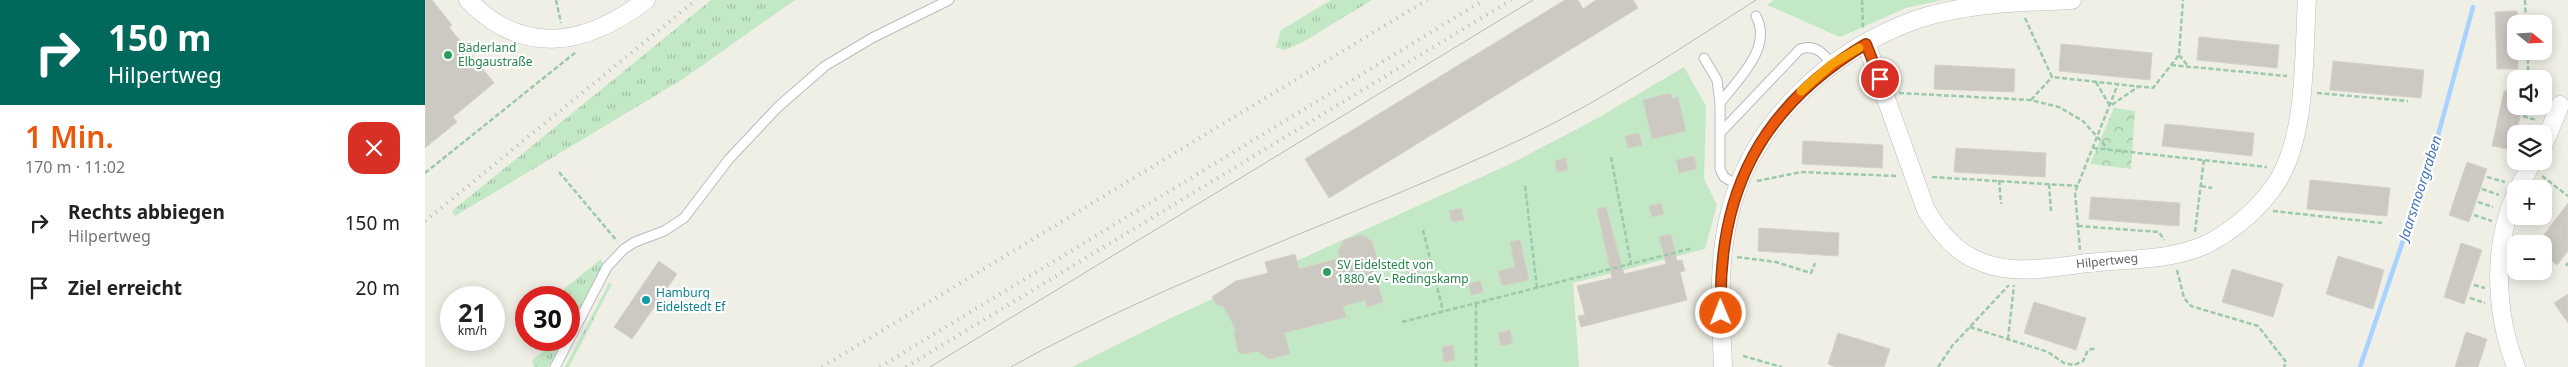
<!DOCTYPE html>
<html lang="de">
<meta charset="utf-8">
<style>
body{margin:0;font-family:"Noto Sans",sans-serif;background:#f6f6f6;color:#222;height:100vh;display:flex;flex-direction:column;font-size:19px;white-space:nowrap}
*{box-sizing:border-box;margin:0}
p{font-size:16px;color:#767676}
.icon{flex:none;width:28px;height:28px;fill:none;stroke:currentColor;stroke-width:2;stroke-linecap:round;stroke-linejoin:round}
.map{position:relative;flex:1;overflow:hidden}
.drawer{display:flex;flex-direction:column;background:#fff;width:425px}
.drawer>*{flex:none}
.banner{background:#00695c;color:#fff;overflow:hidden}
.needle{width:32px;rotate:108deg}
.controls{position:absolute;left:2082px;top:15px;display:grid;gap:10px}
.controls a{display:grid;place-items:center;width:45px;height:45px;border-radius:10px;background:#fff;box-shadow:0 2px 12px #0003;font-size:25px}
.speed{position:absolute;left:15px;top:286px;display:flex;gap:10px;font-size:25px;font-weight:700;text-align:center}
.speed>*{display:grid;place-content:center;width:65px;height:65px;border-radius:50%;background:#fff;box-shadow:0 2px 12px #0003;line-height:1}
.speed small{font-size:12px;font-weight:400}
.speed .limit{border:8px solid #d22;background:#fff;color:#111}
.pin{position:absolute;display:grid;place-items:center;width:42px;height:42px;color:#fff;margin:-21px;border:2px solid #fff;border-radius:50%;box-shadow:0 1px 5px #0007}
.me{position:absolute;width:55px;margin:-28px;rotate:359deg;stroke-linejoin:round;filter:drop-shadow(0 0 4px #0008)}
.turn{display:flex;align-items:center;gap:18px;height:105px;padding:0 25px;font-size:22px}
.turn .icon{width:65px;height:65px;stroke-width:2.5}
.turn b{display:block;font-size:35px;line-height:42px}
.round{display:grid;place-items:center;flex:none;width:52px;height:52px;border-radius:15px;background:#f6f6f6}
.overview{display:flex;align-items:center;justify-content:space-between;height:85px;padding:0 25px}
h1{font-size:30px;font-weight:600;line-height:38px;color:#ea580c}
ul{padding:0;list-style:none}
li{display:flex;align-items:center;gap:15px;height:65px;padding:0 25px}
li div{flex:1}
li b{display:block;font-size:19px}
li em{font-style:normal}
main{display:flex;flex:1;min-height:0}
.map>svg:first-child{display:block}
.grass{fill:url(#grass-tufts)}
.park{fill:url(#park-crowns)}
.garden{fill:#c3e8c6}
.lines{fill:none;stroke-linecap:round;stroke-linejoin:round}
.stream{stroke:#a8d2ff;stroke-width:4.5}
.building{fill:#ccc9c3;stroke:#d5d1c4}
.lane-casing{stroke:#b9bbc0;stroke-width:11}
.street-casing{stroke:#b9bbc0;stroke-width:19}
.path{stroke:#9bc9ac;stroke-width:2.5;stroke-dasharray:5 2.5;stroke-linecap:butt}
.lane{stroke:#fff;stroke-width:9}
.street{stroke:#fff;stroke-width:18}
.tram{stroke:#b7b8b8;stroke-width:1}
.rail{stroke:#b7b8b8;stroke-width:4;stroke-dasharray:1 6;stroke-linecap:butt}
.route-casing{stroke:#983908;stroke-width:12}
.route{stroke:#ea580c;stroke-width:9}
.slow{stroke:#f59e0b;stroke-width:9}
.leisure-dot{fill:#2e9e5b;stroke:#fff;stroke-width:2}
.culture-dot{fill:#0f9aa8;stroke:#fff;stroke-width:2}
.labels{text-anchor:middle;stroke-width:4.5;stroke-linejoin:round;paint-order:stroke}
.leisure-label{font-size:12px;fill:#27864d;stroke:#fff;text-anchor:start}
.street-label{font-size:12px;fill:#5e6167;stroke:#fff}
.culture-label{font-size:12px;fill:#0d838f;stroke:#fff;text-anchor:start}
.water-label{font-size:14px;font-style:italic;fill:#4375bd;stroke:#fff}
</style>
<main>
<section class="drawer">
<div class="banner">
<div class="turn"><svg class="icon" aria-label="right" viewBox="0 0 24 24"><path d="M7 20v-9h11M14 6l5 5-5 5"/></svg><div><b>150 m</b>Hilpertweg</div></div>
</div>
<div class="overview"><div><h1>1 Min.</h1><p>170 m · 11:02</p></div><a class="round" style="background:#d93025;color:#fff"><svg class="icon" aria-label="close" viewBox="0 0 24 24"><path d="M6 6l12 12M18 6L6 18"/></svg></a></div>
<ul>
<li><svg class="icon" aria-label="right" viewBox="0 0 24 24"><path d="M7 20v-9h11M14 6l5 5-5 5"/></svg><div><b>Rechts abbiegen</b><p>Hilpertweg</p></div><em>150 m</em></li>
<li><svg class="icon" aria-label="arrive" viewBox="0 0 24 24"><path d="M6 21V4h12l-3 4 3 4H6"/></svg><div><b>Ziel erreicht</b></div><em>20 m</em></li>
</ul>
</section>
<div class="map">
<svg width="2143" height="367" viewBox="0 0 2143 367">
<defs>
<pattern id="grass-tufts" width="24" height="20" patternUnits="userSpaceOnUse" patternTransform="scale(1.25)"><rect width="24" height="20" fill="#c3e8c6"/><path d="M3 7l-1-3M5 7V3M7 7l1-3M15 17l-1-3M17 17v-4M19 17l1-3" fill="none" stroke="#a2bfa5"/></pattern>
<pattern id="park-crowns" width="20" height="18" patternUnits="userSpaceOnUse" patternTransform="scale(1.25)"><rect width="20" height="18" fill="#c3e8c6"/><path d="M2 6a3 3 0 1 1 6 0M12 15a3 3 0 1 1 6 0" fill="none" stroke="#a2bfa5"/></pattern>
</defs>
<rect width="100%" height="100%" fill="#f0efe6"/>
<g class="grass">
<path d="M286 0H370L258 79 30 216 27 211Z"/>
<path d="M906 0H947L878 42 860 50 851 47 856 30Z"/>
<path d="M176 259 178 264 151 317 144 321V298L129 297Z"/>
<path d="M184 283 187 284 144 367H140Z"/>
<path d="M116 340H133L135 346 123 367H109L107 360 119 351Z"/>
</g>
<path class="park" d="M1689 108 1710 111 1706 169 1665 164Z"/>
<g class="garden">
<path d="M1349 0H1518L1481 8 1415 37 1342 5Z"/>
<path d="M1259 67 1281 106 1279 179 1292 205 1280 249 1148 283 1154 367H647L750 316 1085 164 1171 119Z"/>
</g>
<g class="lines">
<path class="stream" d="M1935 367 2009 150 2048 7"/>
</g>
<g class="building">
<path d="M0 0H7L27 25 24 27 69 83 28 117 32 122 0 148Z"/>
<path d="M1140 0H1153L1158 9 1171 0H1208L1213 8 904 198 880 159Z"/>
<path d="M2092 11 2093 69H2072L2070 12Z"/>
<path d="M1774 37 1854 45 1852 68 1772 60Z"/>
<path d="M1636 44 1727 53 1725 80 1634 71Z"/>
<path d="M1908 61 1999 70 1996 98 1905 90Z"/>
<path d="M1510 65 1590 69 1589 92 1509 89Z"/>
<path d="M2079 91 2091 93V106H2097L2088 150 2067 146Z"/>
<path d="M1246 93 1247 99 1253 97 1261 131 1227 139 1218 100Z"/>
<path d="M1740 124 1829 133 1827 156 1737 146Z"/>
<path d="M1214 133 1217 145 1203 148 1200 136Z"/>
<path d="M1378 141 1458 145 1457 168 1377 164Z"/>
<path d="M1531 148 1621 153 1620 177 1529 172Z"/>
<path d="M1269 156 1272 169 1254 173 1251 160Z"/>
<path d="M1141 158 1143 170 1132 172 1130 161Z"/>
<path d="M2042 162 2062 169 2044 222 2024 215Z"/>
<path d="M1885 180 1965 188 1962 216 1882 209Z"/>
<path d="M1666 197 1755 203 1754 226 1664 219Z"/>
<path d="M1236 203 1239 214 1227 217 1224 206Z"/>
<path d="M2143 203V251L2132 265 2119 254V244H2112Z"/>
<path d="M1181 207 1199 274 1241 264 1234 237 1246 234 1252 261 1257 260 1260 271 1255 272 1262 300 1156 327 1153 316 1160 315 1152 286 1187 278 1172 209Z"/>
<path d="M1036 208 1039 220 1027 222 1024 211Z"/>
<path d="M1334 228 1414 233 1413 256 1333 251Z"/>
<path d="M937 235 947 241 952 259 948 268 958 302 942 307 940 300 918 306 921 317 859 333 865 354 844 359 832 351 818 354 813 352 809 333 811 330 799 307 791 304 787 297 811 281 843 273 840 262 870 254 874 269 915 258 913 251 919 240Z"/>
<path d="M1095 240 1104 280 1077 286 1073 271 1090 267 1085 242Z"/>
<path d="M2036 243 2057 250 2039 304 2019 297Z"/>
<path d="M1913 256 1959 270 1948 309 1901 294Z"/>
<path d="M234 261 252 274 207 339 189 327Z"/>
<path d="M993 269 996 283 985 285 982 271Z"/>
<path d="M1807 269 1858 284 1848 317 1797 302Z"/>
<path d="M1055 281 1058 292 1046 295 1044 284Z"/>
<path d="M2143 294V323L2129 303Z"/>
<path d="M1609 302 1661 318 1651 350 1599 333Z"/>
<path d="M1085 330 1088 343 1076 346 1073 333Z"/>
<path d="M2041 332 2062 339 2053 367H2030Z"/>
<path d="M1413 333 1465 349 1459 367H1411L1403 364Z"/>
<path d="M1028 345 1030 360 1019 362 1017 347Z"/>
</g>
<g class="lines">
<defs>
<g id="lane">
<path d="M1279 58 1292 80 1295 103V169L1299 177 1314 186"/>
<path d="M1295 103C1313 79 1348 48 1331 16"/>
<path d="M1296 132 1375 49C1390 44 1398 53 1407 64"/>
<path d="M130 367 182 267 199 249 210 242 239 231 259 218 304 159 353 107 400 66 447 38 524 0"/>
</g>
<g id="street">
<path d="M43 0C99 58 162 45 221 0"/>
<path d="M1441 43 1501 210C1514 232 1530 252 1554 261 1565 266 1576 268 1587 269 1612 271 1638 266 1663 263 1702 259 1750 261 1786 242 1809 229 1832 210 1848 188 1883 140 1878 57 1882 0"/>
<path d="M2119 144 2135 105"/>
<path d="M2093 189 2108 161"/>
<path d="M2091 193C2067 247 2070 313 2091 367"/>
<path d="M1298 367C1296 317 1292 266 1304 216 1326 122 1405 50 1493 19 1542 3 1596 2 1647 0"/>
</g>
</defs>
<use href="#lane" class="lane-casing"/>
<use href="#street" class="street-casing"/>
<g class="path">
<path d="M131 0 136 23"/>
<path d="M1437 0 1438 28"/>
<path d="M2100 0 2101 24"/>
<path d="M1600 18 1627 77 1728 88 1754 55 1758 0"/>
<path d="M2103 51V69L2109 79"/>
<path d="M1754 55 1763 66"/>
<path d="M1746 65 1862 76"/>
<path d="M1671 82 1685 106 1713 87"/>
<path d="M1474 93 1605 100 1634 107 1658 121 1683 149"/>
<path d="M1892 93 1983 101"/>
<path d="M1606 100 1627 77"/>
<path d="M2111 106 2115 107"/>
<path d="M2098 116 2111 120"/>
<path d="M2095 130 2108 133"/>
<path d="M1668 148 1842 167"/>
<path d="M1186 157 1206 264"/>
<path d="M134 172 192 241"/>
<path d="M0 173 151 52"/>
<path d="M2117 176 2143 196"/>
<path d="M1507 177 1653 186"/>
<path d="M2062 177 2080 182"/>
<path d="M1574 180 1576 204"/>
<path d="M1332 181 1376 172 1472 176"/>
<path d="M1624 184 1626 211"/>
<path d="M1100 186 1112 288"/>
<path d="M1776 186 1787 188"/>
<path d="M2057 189 2074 195"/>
<path d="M2053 202 2068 207"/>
<path d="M1848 211 1957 223"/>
<path d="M2049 215 2067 221"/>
<path d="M1653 226 1734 232 1739 240"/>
<path d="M998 230 1018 311"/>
<path d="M1770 232 1779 159"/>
<path d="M1655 250 1650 192 1693 84"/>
<path d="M1312 257 1351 262 1386 273 1390 263"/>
<path d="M2141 266 2143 263"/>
<path d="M1752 270 1759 298 1766 306 1833 326 1861 362 1859 367"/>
<path d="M2049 285 2060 288"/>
<path d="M2045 298 2060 303"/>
<path d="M1051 303V367"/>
<path d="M977 322 1268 248"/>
<path d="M1545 327 1623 352 1639 363 1649 365 1658 361 1663 350 1672 348"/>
<path d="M1583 339 1589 285"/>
<path d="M1318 356 1357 367"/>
<path d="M1513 367 1527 346 1584 285"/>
</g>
<use href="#lane" class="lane"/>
<use href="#street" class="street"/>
<g class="tram">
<path d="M505 367 1108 0"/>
<path d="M586 367C751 275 931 217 1101 137 1182 98 1256 48 1331 0"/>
</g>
<g class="rail">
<path d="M0 221 271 0"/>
<path d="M397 367 1002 0"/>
<path d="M455 367 1059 0"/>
<path d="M481 367 1086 0"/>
</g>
</g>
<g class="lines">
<defs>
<path id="route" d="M1296 313C1292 191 1337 106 1441 44L1455 79"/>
</defs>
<use href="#route" class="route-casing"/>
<use href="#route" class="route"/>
<path class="slow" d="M1376 91 1407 64 1434 48"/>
</g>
<g class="leisure-dot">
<circle cx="23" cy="55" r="5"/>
<circle cx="902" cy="272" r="5"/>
</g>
<circle class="culture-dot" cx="221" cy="300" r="5"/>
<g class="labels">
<g class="leisure-label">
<text x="33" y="52">Bäderland<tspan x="33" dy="14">Elbgaustraße</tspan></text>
<text x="912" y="269">SV Eidelstedt von<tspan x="912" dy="14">1880 eV - Redingskamp</tspan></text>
</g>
<g class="street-label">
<text transform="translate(1682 261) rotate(-6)" y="4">Hilpertweg</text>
</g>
<g class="culture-label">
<text x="231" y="297">Hamburg<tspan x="231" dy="14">Eidelstedt Ef</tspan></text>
</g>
<g class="water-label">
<text transform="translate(1995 188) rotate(-72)" y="5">Jaarsmoorgraben</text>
</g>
</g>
</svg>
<div class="controls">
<a><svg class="needle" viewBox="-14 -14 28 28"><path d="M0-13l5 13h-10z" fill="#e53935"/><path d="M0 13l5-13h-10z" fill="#767676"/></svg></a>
<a><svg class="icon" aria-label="sound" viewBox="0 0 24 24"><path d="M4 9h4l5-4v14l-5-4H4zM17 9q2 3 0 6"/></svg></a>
<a><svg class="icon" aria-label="layers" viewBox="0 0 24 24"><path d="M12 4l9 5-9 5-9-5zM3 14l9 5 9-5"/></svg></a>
<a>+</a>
<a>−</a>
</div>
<div class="speed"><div>21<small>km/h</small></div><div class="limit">30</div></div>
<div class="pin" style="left:1455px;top:79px;background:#d93025"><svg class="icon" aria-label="arrive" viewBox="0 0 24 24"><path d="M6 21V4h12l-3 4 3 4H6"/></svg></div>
<svg class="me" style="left:1296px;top:313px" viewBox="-20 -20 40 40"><circle r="17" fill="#ea580c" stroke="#fff" stroke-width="3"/><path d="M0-11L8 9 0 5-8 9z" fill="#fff"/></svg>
</div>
</main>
